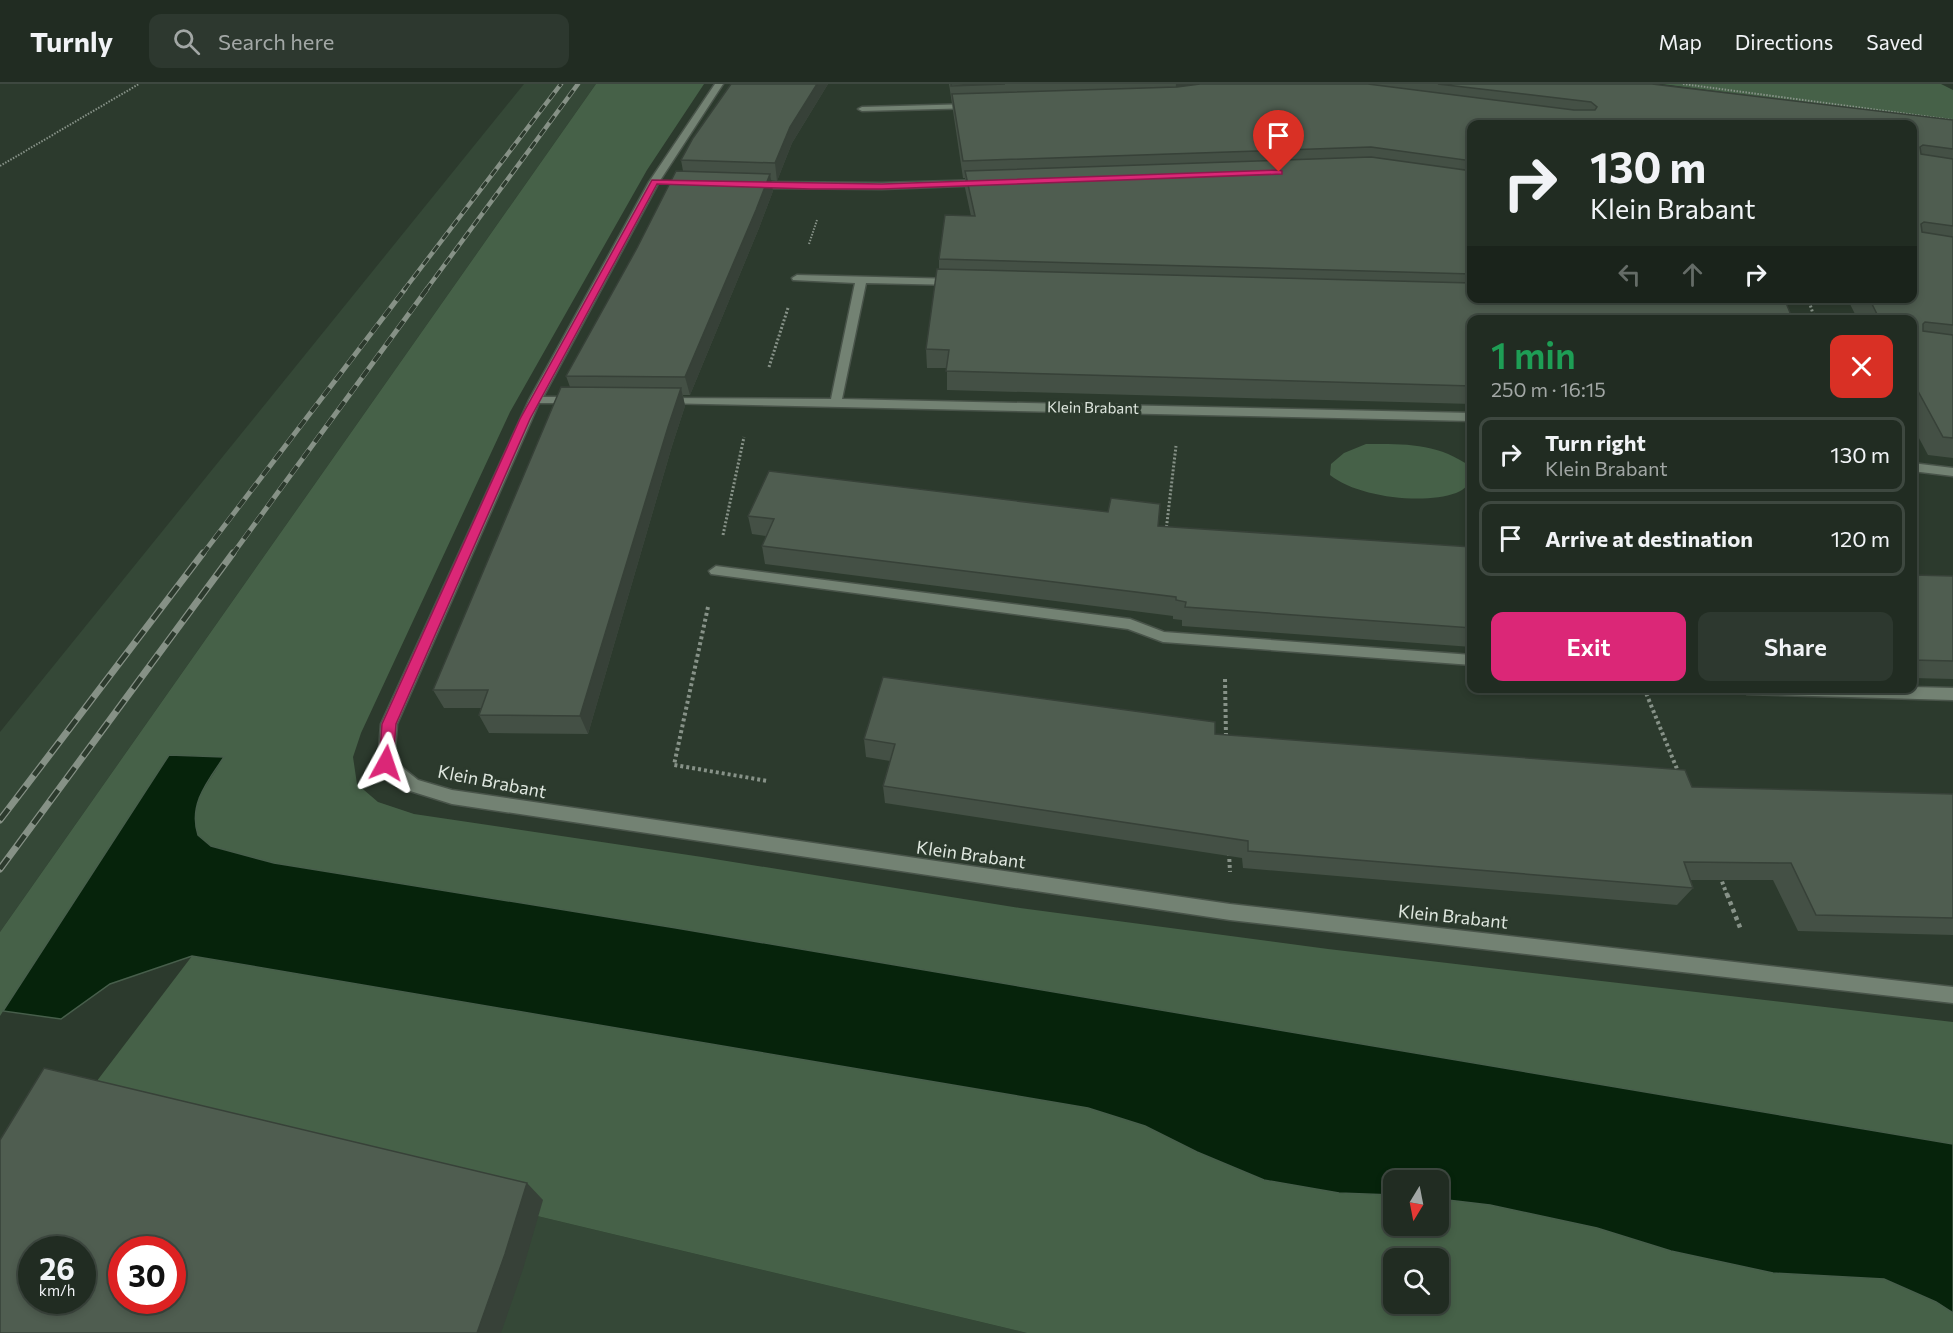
<!DOCTYPE html>
<meta charset="utf-8">
<style>
body{margin:0;font-family:Commissioner,sans-serif;background:#2d382f;color:#f1f3f6;height:100vh;display:flex;flex-direction:column;font-size:22px;white-space:nowrap}
*{box-sizing:border-box;margin:0}
p{font-size:20px;color:#a2a7a5}
.icon{flex:none;width:33px;height:33px;fill:none;stroke:currentColor;stroke-width:2;stroke-linecap:round;stroke-linejoin:round}
.map{position:relative;flex:1;overflow:hidden}
.details{position:absolute;left:1467px;top:231px;width:450px;height:378px;display:flex;flex-direction:column;background:#212c22;border-radius:12px;box-shadow:0 3px 9px #0003,0 0 0 2px #3e4840}
.details>*{flex:none}
.top-card{position:absolute;left:1467px;top:36px;width:450px;height:183px;border-radius:12px;box-shadow:0 3px 9px #0003,0 0 0 2px #3e4840;background:#212c22;color:#f1f3f6;overflow:hidden}
.needle{width:39px;rotate:190deg}
.tools{position:absolute;left:1383px;top:1086px;display:grid;gap:12px}
.tools a{display:grid;place-items:center;width:66px;height:66px;border-radius:12px;background:#212c22;box-shadow:0 3px 9px #0003,0 0 0 2px #3e4840;font-size:30px}
.speed{position:absolute;left:18px;top:1152px;display:flex;gap:12px;font-size:30px;font-weight:700;text-align:center}
.speed>*{display:grid;place-content:center;width:78px;height:78px;border-radius:50%;background:#212c22;box-shadow:0 3px 9px #0003,0 0 0 2px #3e4840;line-height:1}
.speed small{font-size:15px;font-weight:400}
.speed .limit{border:9px solid #d22;background:#fff;color:#111}
.pin{position:absolute;display:grid;place-items:center;width:51px;height:51px;color:#fff;margin:-62px -26px;border-radius:50% 50% 50% 0;rotate:-45deg;box-shadow:0 0 6px #0007}
.pin .icon{rotate:45deg}
.me{position:absolute;width:66px;margin:-33px;rotate:5deg;stroke-linejoin:round;filter:drop-shadow(0 0 4px #0008)}
.turn{display:flex;align-items:center;gap:21px;height:126px;padding:0 24px;font-size:27px}
.turn .icon{width:78px;height:78px;stroke-width:2.5}
.turn b{display:block;font-size:42px;line-height:51px}
.lanes{display:flex;align-items:center;height:57px;padding:0 24px;background:#0003;justify-content:center;gap:30px;direction:ltr}
.lanes .off{opacity:.35}
.round{display:grid;place-items:center;flex:none;width:63px;height:63px;border-radius:12px;background:#2d382f}
.overview{display:flex;align-items:center;justify-content:space-between;height:102px;padding:0 24px}
h1{font-size:36px;font-weight:600;line-height:45px;color:#1e9e55}
.action{display:flex;gap:12px;margin-top:auto;padding:12px 24px}
.action a{flex:1;height:69px;border-radius:12px;background:#db2777;color:#fff;font-size:24px;font-weight:600;line-height:69px;text-align:center}
.action a+a{background:#2d382f;color:#f1f3f6}
ul{padding:0;list-style:none}
li{display:flex;align-items:center;gap:18px;height:75px;margin:0 12px 9px;padding:0 12px;border:3px solid #3e4840;border-radius:12px}
li div{flex:1}
li b{display:block;font-size:22px}
li em{font-style:normal}
header{display:flex;align-items:center;gap:36px;box-sizing:border-box;height:84px;padding:0 30px;background:#212c22;border-bottom:2px solid #3e4840}
header strong{font-size:28px}
nav{display:flex;gap:33px;margin-inline-start:auto;font-size:21px}
.search{width:420px;height:54px;background:#2d382f;display:flex;align-items:center;gap:15px;box-sizing:border-box;padding:0 21px;border-radius:12px;color:#a2a7a5;font-size:22px}
.map>svg:first-child{display:block}
.built{fill:#354837;fill-rule:evenodd}
.green{fill:#466148;fill-rule:evenodd}
.water{fill:#06230b;stroke:#475e4b;stroke-width:1.5}
.lines{fill:none;stroke-linecap:round;stroke-linejoin:round}
.minor-casing{stroke:#49544a;stroke-width:3}
.path-far3{stroke:#879288;stroke-width:2;stroke-dasharray:1.5 1.5;stroke-linecap:butt}
.path-far2{stroke:#879288;stroke-width:3;stroke-dasharray:2 2;stroke-linecap:butt}
.path-far1{stroke:#879288;stroke-width:4;stroke-dasharray:3 3;stroke-linecap:butt}
.path{stroke:#879288;stroke-width:4.5;stroke-dasharray:4 4;stroke-linecap:butt}
.minor{fill:#738273;fill-rule:evenodd}
.rail-far2-casing{stroke:#869186;stroke-width:4.5}
.rail-far1-casing{stroke:#869186;stroke-width:5}
.rail-casing{stroke:#869186;stroke-width:7}
.rail-far2{stroke:#2c3a2d;stroke-width:3;stroke-dasharray:8;stroke-linecap:butt}
.rail-far1{stroke:#2c3a2d;stroke-width:4;stroke-dasharray:10;stroke-linecap:butt}
.rail{stroke:#2c3a2d;stroke-width:4.5;stroke-dasharray:14;stroke-linecap:butt}
.wall{fill:#445045}
.shaded-wall{fill:#374138}
.building{fill:#4f5d50;stroke:#374138;stroke-width:1.5;fill-rule:evenodd}
.route{fill:#db2777;stroke:#8e194d;stroke-width:1.5}
.labels{text-anchor:middle;stroke-width:6;stroke-linejoin:round;paint-order:stroke}
.far-street-label{font-size:15px;fill:#dfe7df;stroke:#2c3a2d}
.street-label{font-size:18px;fill:#dfe7df;stroke:#2c3a2d}
</style>
<header>
<strong>Turnly</strong>
<div class="search"><svg class="icon" aria-label="search" viewBox="0 0 24 24"><circle cx="10" cy="10" r="6"/><path d="M15 15l6 6"/></svg>Search here</div>
<nav><a>Map</a><a>Directions</a><a>Saved</a></nav>
</header>
<div class="map">
<svg width="1953" height="1249" viewBox="0 0 1953 1249">
<rect width="100%" height="100%" fill="#2c3a2d"/>
<g class="built">
<path d="M524 0H596L0 848V648Z"/>
<path d="M160 1042 1027 1249H0V1153ZM32 1166H82V1216H32ZM122 1166H172V1216H122Z"/>
</g>
<g class="green">
<path d="M596 0H704L647 86 510 328 361 649 353 673 357 700 378 718 414 730 702 773 1020 824 1328 865 1953 938V1060L676 844 274 779 211 762 198 751C187 716 210 701 223 673L169 671 0 932V848Z"/>
<path d="M1662 0H1941L1953 6V38Z"/>
<path d="M1366 360C1406 360 1438 359 1471 383V398C1467 402 1462 407 1456 409 1423 421 1357 413 1330 391L1331 380 1344 369Z"/>
<path d="M192 872 1088 1024 1145 1042 1197 1068 1339 1109 1393 1111 1394 1142H1438L1439 1115 1490 1121 1597 1144 1671 1167 1773 1189 1884 1195 1936 1218 1953 1229V1249H1027L160 1042 87 1010ZM1394 1174H1438V1220H1394Z"/>
</g>
<path class="water" d="M169 671 224 673C208 697 188 720 198 751L211 762 274 779 676 844 1953 1060V1229L1936 1218 1884 1195 1773 1189 1671 1167 1597 1144 1490 1121 1439 1115 1438 1096H1394L1393 1111 1339 1109 1264 1096 1197 1068 1145 1042 1088 1024 192 872 110 900 61 935 3 927Z"/>
<g class="lines">
<defs>
<g id="minor">
<path d="M715 0H723L659 98 543 313H574L580 316 574 319H539L397 640 394 677 418 696 452 706 1230 820 1953 903V919L1230 836 452 720 407 706 378 679 381 640 529 316 649 98Z"/>
<path d="M973 20 977 22 976 24 862 27 858 25 862 23Z"/>
<path d="M984 96 989 99 987 101 882 105 753 104 748 101 753 98 882 99Z"/>
<path d="M797 191 956 195 961 198 956 201 866 199 842 315 1472 329V337L660 319V315L664 314 831 315 855 199 793 196 792 194Z"/>
<path d="M1912 379 1953 384V392L1912 387Z"/>
<path d="M716 482 1130 535 1164 548 1472 571V581L1163 558 1128 545 711 490 709 487Z"/>
<path d="M1912 603 1953 604V616L1747 610 1740 604Z"/>
</g>
</defs>
<use href="#minor" class="minor-casing"/>
<g class="path-far3">
<path d="M1683 0 1953 36"/>
<path d="M0 82 139 0"/>
<path d="M809 160 817 136"/>
</g>
<g class="path-far2">
<path d="M1808 214 1815 236"/>
<path d="M769 283 788 224"/>
<path d="M1166 447 1176 362"/>
<path d="M723 451 744 353"/>
</g>
<g class="path-far1">
<path d="M708 523 674 681 768 697"/>
<path d="M1225 595 1226 653"/>
<path d="M1644 604 1679 690"/>
<path d="M1229 769 1230 788"/>
<path d="M1720 792 1727 811"/>
</g>
<path class="path" d="M1727 810 1741 846"/>
<use href="#minor" class="minor"/>
<defs>
<g id="rail-far2">
<path d="M404 206 561 0"/>
<path d="M426 206 578 0"/>
</g>
<g id="rail-far1">
<path d="M202 471 405 205"/>
<path d="M232 471 427 205"/>
</g>
<g id="rail">
<path d="M0 736 203 469"/>
<path d="M0 785 233 469"/>
</g>
</defs>
<use href="#rail-far2" class="rail-far2-casing"/>
<use href="#rail-far1" class="rail-far1-casing"/>
<use href="#rail" class="rail-casing"/>
<use href="#rail-far2" class="rail-far2"/>
<use href="#rail-far1" class="rail-far1"/>
<use href="#rail" class="rail"/>
</g>
<g class="wall">
<path d="M731 0H828L792 59 777 97 771 96 773 107 759 144 690 311H683L685 322 672 362 588 650 489 649 479 631 481 624H444L433 606 570 303 566 292 637 164 683 87 681 76Z"/>
<path d="M949 0H1652L1953 36V374L1928 371 1912 341V236H1858L1847 214H1912V40H1472V214H1784L1472 236V320L947 306V284H927L926 265 939 185V175L971 132 965 104V94H963Z"/>
<path d="M748 432 1158 442 1472 463V563L1182 542V536L1173 535V532L765 480 762 462 766 452 752 450Z"/>
<path d="M1912 491 1953 492V595L1912 594Z"/>
<path d="M1215 650 1692 703 1953 710V851L1798 847 1773 796H1690L1693 804 1677 821 1243 784 1242 774 885 719 883 702 890 677 866 673 864 655Z"/>
</g>
<g class="shaded-wall">
<path d="M817 0H828L792 59 777 97 775 79 790 43Z"/>
<path d="M1176 0H1206L1175 11Z"/>
<path d="M770 90 773 107 759 144 690 311 685 293Z"/>
<path d="M681 304 685 322 672 362 588 650 580 632 668 343Z"/>
<path d="M527 1099 543 1116 523 1185 501 1249H477Z"/>
</g>
<g class="building">
<path d="M731 0H817L790 43 775 79 681 76 693 54Z"/>
<path d="M951 0H1005L951 2Z"/>
<path d="M1200 0H1368L1574 26H1595L1597 23 1591 18 1438 0H1652L1953 36V65L1923 61 1920 63 1921 70 1953 75V142L1924 138 1921 140 1922 148 1953 153V241L1925 238 1923 240V247L1953 251V354L1943 353 1912 296V236H1880L1869 214H1912V40H1472V77L1371 63 963 77 952 10 1177 3Z"/>
<path d="M1371 73 1472 87V190L939 175 945 131 975 132 965 87Z"/>
<path d="M676 87 770 90 756 126 685 293 566 292 637 164Z"/>
<path d="M937 185 1472 199V214H1605L1653 220 1692 219V216L1689 214H1784L1793 236H1472V302L946 287 949 266 926 265Z"/>
<path d="M561 303 681 304 668 343 580 632 479 631 488 606H433Z"/>
<path d="M769 387 1108 428 1111 414 1160 420 1158 442 1472 463V544L1185 523 1186 518 1176 516V513L762 462 774 435 748 432Z"/>
<path d="M1912 491 1953 492V577L1912 576Z"/>
<path d="M883 593 1215 638V650L1685 686 1692 703 1953 710V834L1816 831 1791 779 1684 778 1693 804 1248 767V757L883 702 895 660 864 655Z"/>
<path d="M44 984 527 1099 505 1170 477 1249H0V1056ZM32 1166H82V1216H32ZM122 1166H172V1216H122Z"/>
</g>
<path class="route" d="M1279 86 1282 87V90L882 105H811L657 100 530 335 396 640 393 679 391 683H381L379 679 382 640 520 335 652 96 882 100Z"/>
<g class="labels">
<g class="far-street-label">
<text transform="translate(1093 324) rotate(1)" y="5">Klein Brabant</text>
</g>
<g class="street-label">
<text transform="translate(492 698) rotate(11)" y="6">Klein Brabant</text>
<text transform="translate(971 771) rotate(8)" y="6">Klein Brabant</text>
<text transform="translate(1453 833) rotate(6)" y="6">Klein Brabant</text>
</g>
</g>
</svg>
<div class="tools">
<a><svg class="needle" viewBox="-14 -14 28 28"><path d="M0-13l5 13h-10z" fill="#e53935"/><path d="M0 13l5-13h-10z" fill="#a2a7a5"/></svg></a>
<a><svg class="icon" aria-label="search" viewBox="0 0 24 24"><circle cx="10" cy="10" r="6"/><path d="M15 15l6 6"/></svg></a>
</div>
<div class="speed"><div>26<small>km/h</small></div><div class="limit">30</div></div>
<div class="pin" style="left:1279px;top:88px;background:#d93025"><svg class="icon" aria-label="arrive" viewBox="0 0 24 24"><path d="M6 21V4h12l-3 4 3 4H6"/></svg></div>
<svg class="me" style="left:386px;top:679px" viewBox="-20 -20 40 40"><path d="M0-17L14 15 0 8-14 15z" fill="#db2777" stroke="#fff" stroke-width="4"/></svg>
<div class="top-card">
<div class="turn"><svg class="icon" aria-label="right" viewBox="0 0 24 24"><path d="M7 20v-9h11M14 6l5 5-5 5"/></svg><div><b>130 m</b>Klein Brabant</div></div>
<div class="lanes"><svg class="icon off" aria-label="left" viewBox="0 0 24 24"><path d="M17 20v-9H6M10 6l-5 5 5 5"/></svg><svg class="icon off" aria-label="ahead" viewBox="0 0 24 24"><path d="M12 20V5M6 11l6-6 6 6"/></svg><svg class="icon" aria-label="right" viewBox="0 0 24 24"><path d="M7 20v-9h11M14 6l5 5-5 5"/></svg></div>
</div>
<section class="details">
<div class="overview"><div><h1>1 min</h1><p>250 m · 16:15</p></div><a class="round" style="background:#d93025;color:#fff"><svg class="icon" aria-label="close" viewBox="0 0 24 24"><path d="M6 6l12 12M18 6L6 18"/></svg></a></div>
<ul>
<li><svg class="icon" aria-label="right" viewBox="0 0 24 24"><path d="M7 20v-9h11M14 6l5 5-5 5"/></svg><div><b>Turn right</b><p>Klein Brabant</p></div><em>130 m</em></li>
<li><svg class="icon" aria-label="arrive" viewBox="0 0 24 24"><path d="M6 21V4h12l-3 4 3 4H6"/></svg><div><b>Arrive at destination</b></div><em>120 m</em></li>
</ul>
<div class="action"><a>Exit</a><a>Share</a></div>
</section>
</div>
